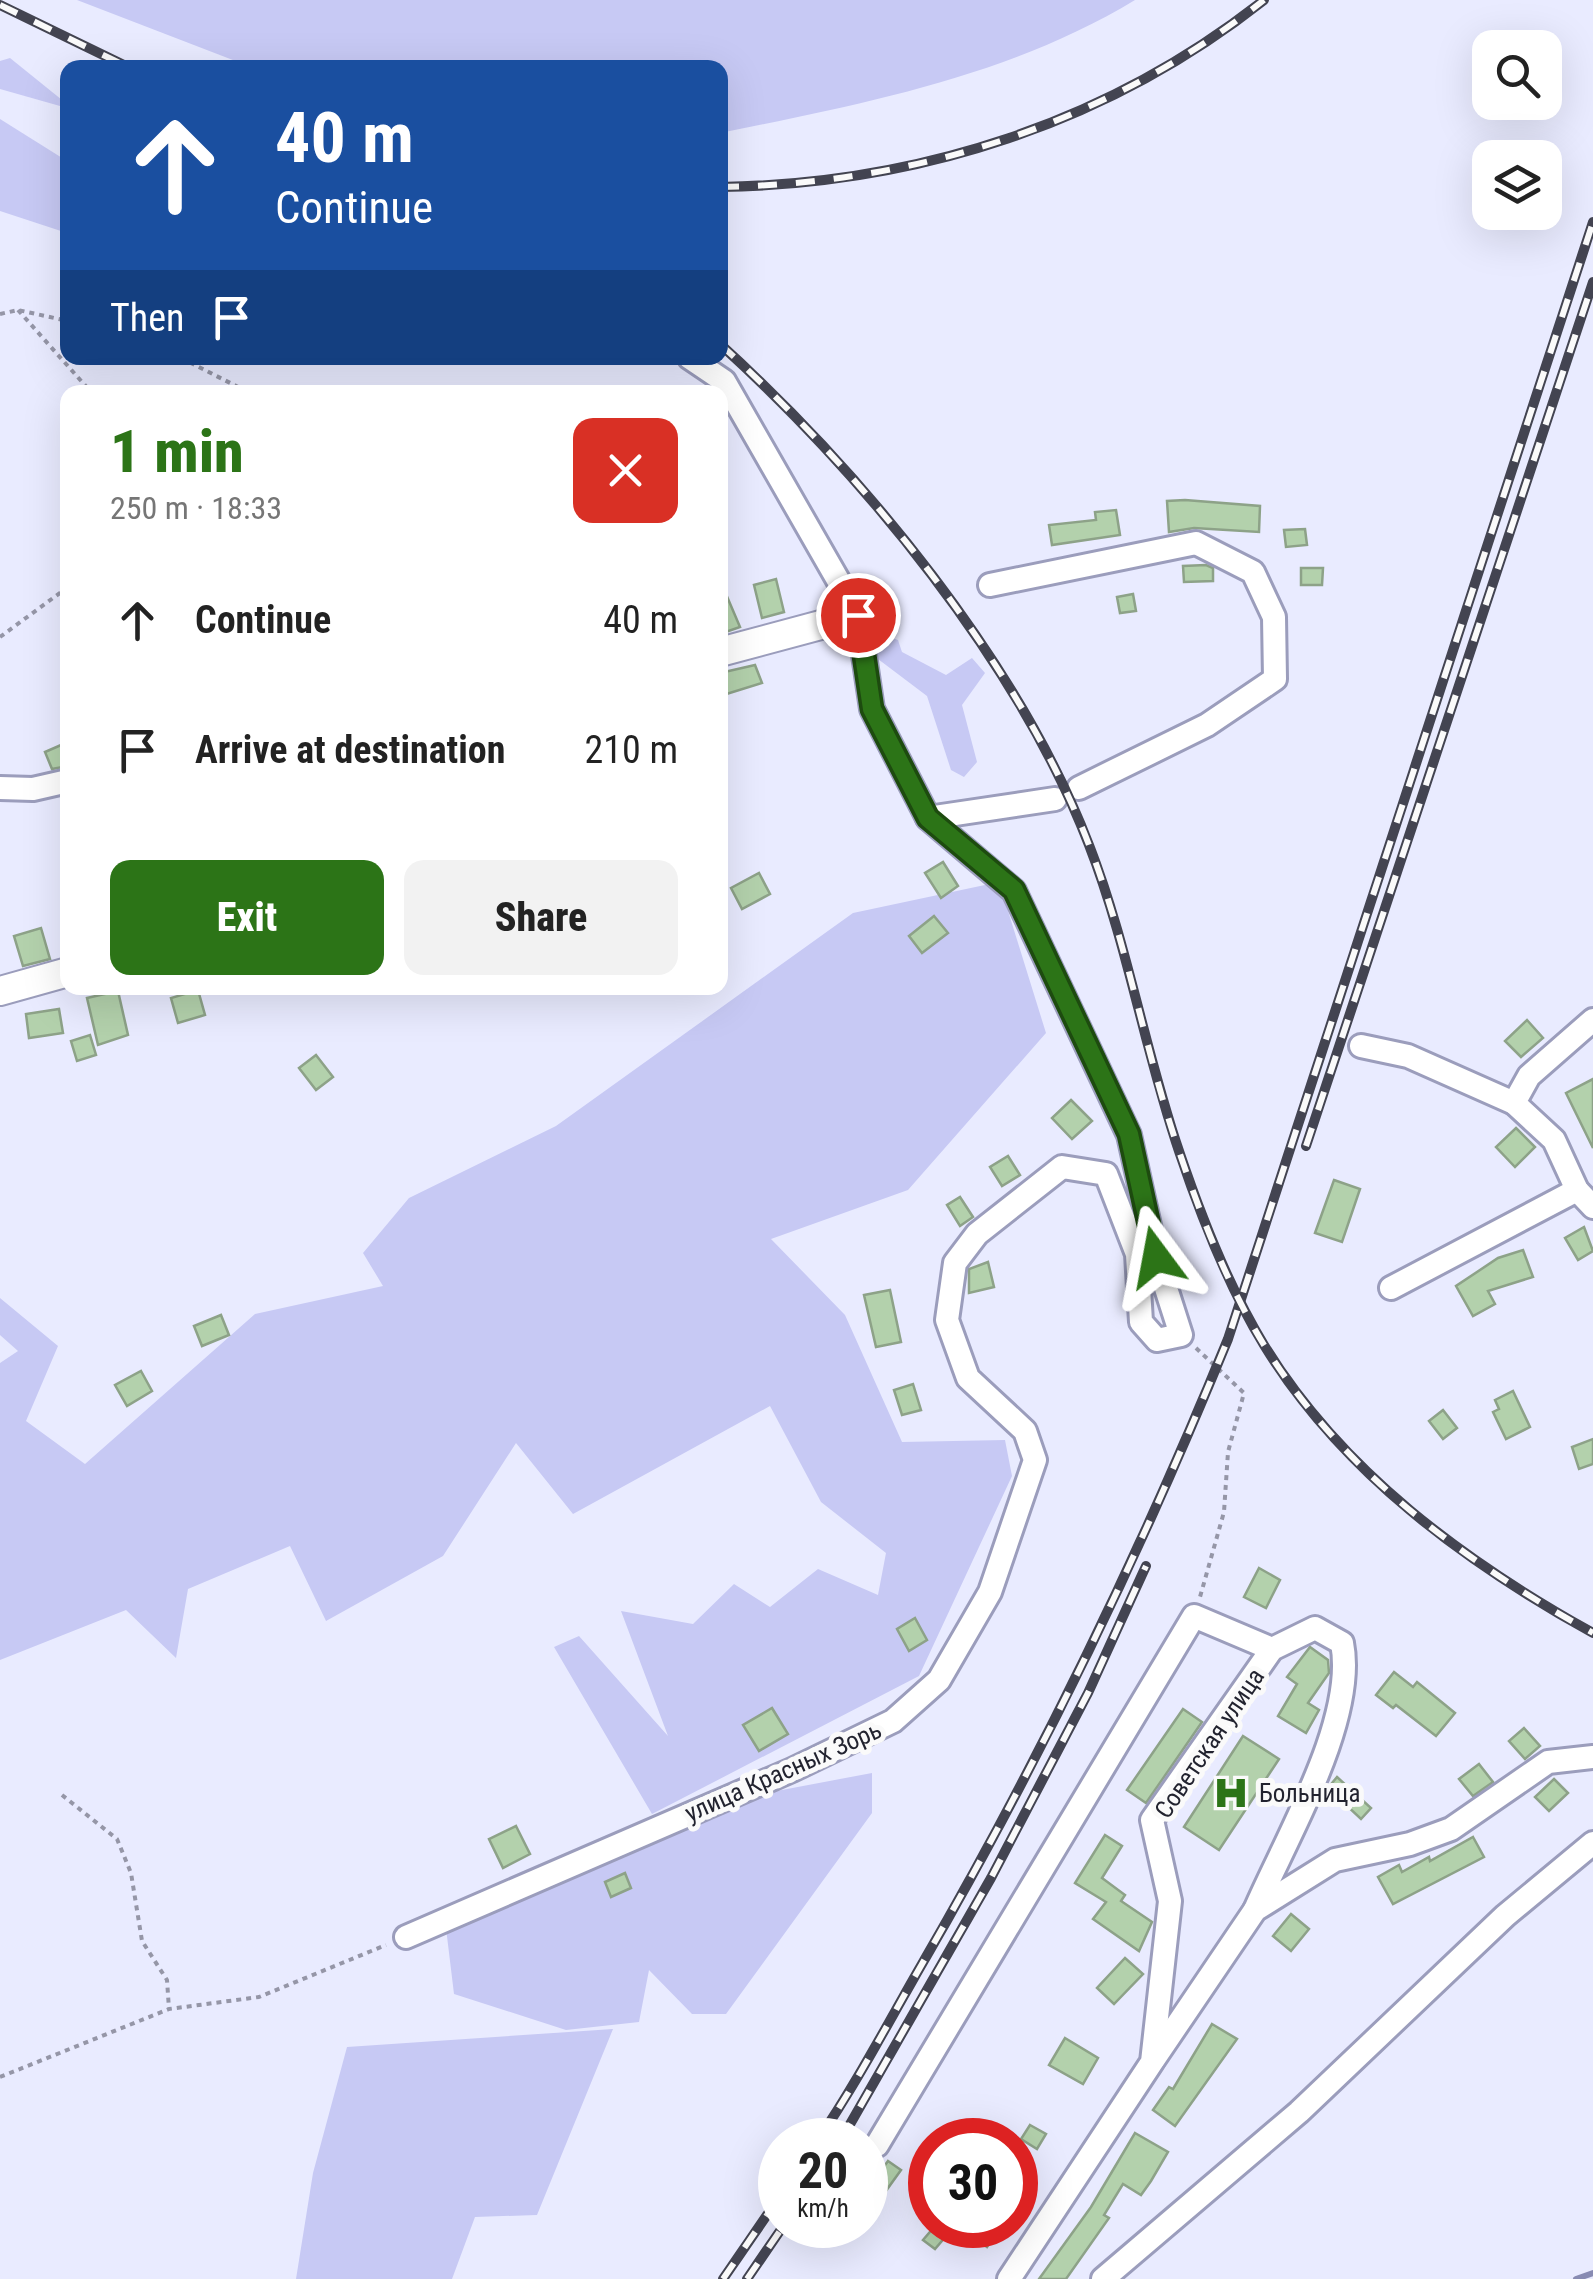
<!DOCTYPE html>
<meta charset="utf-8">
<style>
body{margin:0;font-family:"Roboto Condensed",sans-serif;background:#f2f2f2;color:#222;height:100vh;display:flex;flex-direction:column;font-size:38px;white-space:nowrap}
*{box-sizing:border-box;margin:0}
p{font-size:32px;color:#767676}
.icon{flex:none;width:55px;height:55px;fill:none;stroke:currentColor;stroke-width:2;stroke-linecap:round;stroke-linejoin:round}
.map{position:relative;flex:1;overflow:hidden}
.panel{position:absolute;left:60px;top:385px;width:668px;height:610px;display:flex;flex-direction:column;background:#fff;border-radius:20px;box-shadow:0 10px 40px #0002}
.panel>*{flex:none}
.hud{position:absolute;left:60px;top:60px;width:668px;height:305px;border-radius:20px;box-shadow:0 10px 40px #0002;background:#1a4fa0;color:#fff;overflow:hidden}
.tools{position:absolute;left:1472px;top:30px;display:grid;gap:20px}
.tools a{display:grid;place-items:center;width:90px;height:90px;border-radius:20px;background:#fff;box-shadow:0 10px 40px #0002;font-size:50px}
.speed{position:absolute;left:758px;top:2118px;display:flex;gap:20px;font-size:50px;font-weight:700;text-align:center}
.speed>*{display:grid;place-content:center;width:130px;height:130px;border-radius:50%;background:#fff;box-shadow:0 10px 40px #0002;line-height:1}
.speed small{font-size:25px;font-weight:400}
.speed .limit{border:15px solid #d22;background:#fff;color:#111}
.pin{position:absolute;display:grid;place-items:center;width:85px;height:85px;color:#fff;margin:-42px;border:5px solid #fff;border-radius:50%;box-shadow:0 2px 10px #0007}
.me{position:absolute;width:110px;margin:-55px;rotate:347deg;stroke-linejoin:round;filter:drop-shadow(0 0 8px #0008)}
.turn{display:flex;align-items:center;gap:35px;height:210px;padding:0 50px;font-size:45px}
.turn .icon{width:130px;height:130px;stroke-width:2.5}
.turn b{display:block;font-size:70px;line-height:85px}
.then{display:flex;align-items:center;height:95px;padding:0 50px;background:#0003;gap:20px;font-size:38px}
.round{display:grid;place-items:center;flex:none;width:105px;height:105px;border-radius:20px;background:#f2f2f2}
.head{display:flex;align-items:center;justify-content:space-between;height:170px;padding:0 50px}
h1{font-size:60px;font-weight:800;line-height:75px;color:#2c7417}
.primary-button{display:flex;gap:20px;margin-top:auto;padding:20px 50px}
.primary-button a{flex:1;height:115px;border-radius:20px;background:#2c7417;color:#fff;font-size:40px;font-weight:800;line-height:115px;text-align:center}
.primary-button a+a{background:#f2f2f2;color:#222}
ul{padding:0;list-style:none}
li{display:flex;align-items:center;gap:30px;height:130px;padding:0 50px}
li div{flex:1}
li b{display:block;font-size:38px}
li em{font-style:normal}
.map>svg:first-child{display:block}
.green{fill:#c7c9f4}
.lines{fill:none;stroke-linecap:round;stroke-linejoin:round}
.stream{stroke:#888bb3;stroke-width:6}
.building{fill:#b3d1ac;stroke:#8da288;stroke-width:2.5}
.minor-casing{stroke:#9b9dbc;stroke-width:28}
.tertiary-casing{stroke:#9b9dbc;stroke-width:32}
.path{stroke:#9596a7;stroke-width:4;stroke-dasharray:5 5;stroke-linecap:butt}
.minor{stroke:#fff;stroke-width:22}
.tertiary{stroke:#fff;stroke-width:28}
.rail-casing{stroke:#434451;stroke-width:10}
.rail{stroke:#fafafa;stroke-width:6;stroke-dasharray:19;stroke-linecap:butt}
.route-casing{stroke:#1d4b0f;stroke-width:25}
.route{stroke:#2c7417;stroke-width:18}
.labels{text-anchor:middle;stroke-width:10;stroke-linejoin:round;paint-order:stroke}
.street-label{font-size:25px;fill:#22232f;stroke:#fafafa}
.poi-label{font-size:25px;fill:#22232f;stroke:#fafafa;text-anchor:start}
</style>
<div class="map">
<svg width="1593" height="2279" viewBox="0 0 1593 2279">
<rect width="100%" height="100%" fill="#e9ebff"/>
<g class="green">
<path d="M77 0H1135C1010 76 862 104 720 133V68L251 67Z"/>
<path d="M10 58 67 104V108L0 89V61Z"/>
<path d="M0 119 67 161V233L0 211Z"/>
<path d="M878 633 898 640 902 652 946 675 972 658 985 673 962 705 977 762 964 777 951 770 927 696 878 659Z"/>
<path d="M999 882 1046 1033 908 1190 771 1239 845 1315 902 1442 1005 1440 1012 1476 919 1676 652 1814 554 1647 579 1636 668 1736 621 1611 693 1624 734 1584 770 1607 818 1569 878 1595 886 1553 821 1502 770 1406 573 1514 516 1443 443 1556 326 1621 290 1546 188 1589 176 1658 126 1610 0 1660V1363L18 1351 0 1335V1298L58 1346 26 1421 85 1464 255 1314 383 1286 363 1253 409 1198 556 1126 853 913Z"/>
<path d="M872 1773V1813L726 2014H692L649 1970 639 2022 566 2030 454 1994 446 1928 760 1794Z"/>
<path d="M613 2029 537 2215 475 2217 452 2279H296L313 2173 347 2047Z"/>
</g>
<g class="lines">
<path class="stream" d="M1576 2279 1593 2273"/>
</g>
<g class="building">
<path d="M1185 500 1260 506 1259 532 1194 528 1169 532 1167 501Z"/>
<path d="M1116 510 1120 535 1052 545 1049 525 1096 520 1095 512Z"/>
<path d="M1305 529 1307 545 1286 547 1284 530Z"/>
<path d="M1206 565 1213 568V581L1184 582 1183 566Z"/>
<path d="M1301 568H1323L1322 585H1301Z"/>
<path d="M776 579 784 612 762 618 754 585Z"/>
<path d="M720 580 740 627 720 634Z"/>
<path d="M1133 594 1136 611 1120 613 1117 597Z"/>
<path d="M755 665 762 683 720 696V673Z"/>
<path d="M68 742V766L52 769 45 752Z"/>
<path d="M943 862 958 886 941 898 925 873Z"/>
<path d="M759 873 770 894 742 909 731 888Z"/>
<path d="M934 916 948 933 922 953 909 936Z"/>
<path d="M41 928 50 959 23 966 14 936Z"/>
<path d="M198 990 205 1015 178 1023 171 998Z"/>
<path d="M118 991 128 1035 98 1045 87 998Z"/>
<path d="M59 1009 63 1033 29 1038 26 1014Z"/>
<path d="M1527 1020 1543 1038 1521 1057 1505 1041Z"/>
<path d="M90 1035 96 1055 77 1061 71 1041Z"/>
<path d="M316 1055 333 1077 316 1090 299 1068Z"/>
<path d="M1593 1079V1148L1566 1093Z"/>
<path d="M1071 1100 1092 1121 1072 1139 1052 1118Z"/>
<path d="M1516 1128 1535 1147 1515 1167 1496 1147Z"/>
<path d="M1008 1156 1020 1175 1002 1186 990 1167Z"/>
<path d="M1334 1180 1360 1189 1342 1242 1315 1233Z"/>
<path d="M960 1197 973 1217 960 1226 947 1205Z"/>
<path d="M1584 1227 1593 1251 1578 1260 1565 1238Z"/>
<path d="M1523 1250 1533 1277 1488 1291 1495 1304 1473 1316 1456 1286 1498 1258Z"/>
<path d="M988 1262 994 1287 969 1293V1269Z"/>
<path d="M890 1290 901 1342 876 1347 864 1295Z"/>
<path d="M221 1315 229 1335 202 1346 194 1326Z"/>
<path d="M141 1371 152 1391 127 1406 115 1385Z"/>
<path d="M913 1384 921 1410 902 1415 894 1390Z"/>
<path d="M1513 1391 1530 1427 1506 1439 1493 1412 1499 1409 1495 1400Z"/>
<path d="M1443 1410 1457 1428 1443 1439 1429 1421Z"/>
<path d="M1593 1439V1464L1579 1469 1572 1447Z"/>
<path d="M1259 1568 1280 1580 1266 1608 1244 1597Z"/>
<path d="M915 1618 927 1640 909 1651 897 1629Z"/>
<path d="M1310 1647 1328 1660 1329 1673 1308 1703 1319 1710 1306 1733 1278 1716 1297 1684 1287 1677Z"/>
<path d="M1394 1672 1413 1687 1417 1682 1455 1713 1436 1736 1396 1705 1393 1708 1376 1695Z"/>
<path d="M772 1708 788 1734 759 1751 743 1725Z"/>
<path d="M1183 1709 1202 1722 1146 1803 1127 1790Z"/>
<path d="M1524 1728 1540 1746 1525 1759 1509 1741Z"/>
<path d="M1243 1736 1279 1759 1219 1850 1184 1827Z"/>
<path d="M1479 1764 1493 1782 1473 1796 1459 1779Z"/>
<path d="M1337 1777 1371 1808 1361 1819 1328 1788Z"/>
<path d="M1554 1779 1568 1793 1549 1811 1535 1797Z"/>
<path d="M516 1826 530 1854 503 1868 489 1839Z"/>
<path d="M1105 1835 1122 1846 1102 1878 1125 1895 1121 1901 1152 1922 1139 1951 1093 1919 1106 1902 1075 1883Z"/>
<path d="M1473 1837 1484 1857 1393 1904 1378 1877 1399 1865 1402 1872 1429 1857 1430 1861Z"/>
<path d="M625 1873 631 1888 611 1897 605 1882Z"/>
<path d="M1291 1914 1309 1929 1291 1951 1273 1936Z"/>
<path d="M1125 1958 1143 1974 1114 2004 1097 1988Z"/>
<path d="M1212 2024 1237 2039 1175 2126 1153 2110 1169 2087 1173 2089Z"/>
<path d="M1065 2038 1098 2058 1083 2084 1049 2065Z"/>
<path d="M1030 2125 1046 2134 1037 2149 1021 2139Z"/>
<path d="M1135 2133 1168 2152 1151 2181 1141 2195 1123 2184 1104 2215 1109 2218 1066 2279H1039L1091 2207Z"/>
<path d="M888 2161 901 2170 865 2220V2193Z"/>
<path d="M978 2225H1002L987 2247 971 2236Z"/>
<path d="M935 2226 947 2235 935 2249 923 2240Z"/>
</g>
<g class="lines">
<defs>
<g id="minor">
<path d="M990 585 1196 543 1253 572 1274 617 1275 679 1207 725 1079 788"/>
<path d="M0 788 33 789 68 781"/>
<path d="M928 818 1055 799"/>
<path d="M1593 1020 1529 1076 1514 1103 1554 1140 1577 1190 1593 1207"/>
<path d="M1361 1046 1408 1056 1514 1103"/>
<path d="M1391 1288 1577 1190"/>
<path d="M406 1937 792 1770 893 1721 939 1680 990 1592 1035 1460 1025 1431 968 1378 947 1320 955 1263 977 1234 1062 1167 1106 1174 1137 1254 1141 1322 1157 1340 1181 1335 1156 1257 1129 1135 1014 891 928 818 872 709 858 615 724 381 690 358"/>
<path d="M1154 2059 1255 1910 1335 1860 1410 1844 1451 1829 1548 1762 1593 1757"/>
<path d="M877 2145 1194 1616 1272 1649"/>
<path d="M1009 2279 1152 2062 1170 1901 1152 1820 1272 1649 1315 1628 1342 1643C1357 1719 1286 1838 1255 1910"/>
<path d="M1103 2279 1299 2112 1505 1916 1593 1843"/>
</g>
<g id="tertiary">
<path d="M720 652 858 615"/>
<path d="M0 991 68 972"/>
</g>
</defs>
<use href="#minor" class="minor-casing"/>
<use href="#tertiary" class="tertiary-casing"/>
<g class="path">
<path d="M18 310 91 392"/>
<path d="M0 314 18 310 68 321"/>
<path d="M181 358 248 392"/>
<path d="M0 637 68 587"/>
<path d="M1196 1348 1244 1393 1228 1452 1224 1512 1200 1597"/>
<path d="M62 1795 117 1839 131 1873 142 1941 167 1980 169 2009"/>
<path d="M0 2077 169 2009 259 1997 386 1945"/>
</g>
<use href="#minor" class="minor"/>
<use href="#tertiary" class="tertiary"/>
<defs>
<g id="rail">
<path d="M0 5 130 68"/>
<path d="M720 187C918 184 1108 123 1264 0"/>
<path d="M720 344C864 475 1019 663 1089 845 1128 945 1145 1053 1180 1154 1202 1219 1228 1286 1264 1345 1342 1472 1465 1562 1593 1633"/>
<path d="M1306 1146 1593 282"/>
<path d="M818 2140C856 2084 888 2023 922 1964 1039 1762 1140 1554 1228 1339L1593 222"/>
<path d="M841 2140 991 1878 1088 1693 1146 1566"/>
<path d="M723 2279 780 2196"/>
<path d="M747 2279 784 2225"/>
</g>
</defs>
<use href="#rail" class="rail-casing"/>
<use href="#rail" class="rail"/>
</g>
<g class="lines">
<defs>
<path id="route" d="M858 615 872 709 928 818 1014 890 1129 1134 1156 1257"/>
</defs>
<use href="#route" class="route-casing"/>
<use href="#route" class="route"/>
</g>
<defs>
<symbol id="hospital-bare" viewBox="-9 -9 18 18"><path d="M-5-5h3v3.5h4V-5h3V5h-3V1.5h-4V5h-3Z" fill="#2c7417" stroke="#fafafa" stroke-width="2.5" paint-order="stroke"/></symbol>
</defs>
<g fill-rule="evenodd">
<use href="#hospital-bare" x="1206" y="1768" width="50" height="50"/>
</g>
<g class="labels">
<g class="street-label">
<text transform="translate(1209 1743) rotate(-56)" y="9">Советская улица</text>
<text transform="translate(783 1771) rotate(-24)" y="9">улица Красных Зорь</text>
</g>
<g class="poi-label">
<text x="1259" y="1802">Больница</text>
</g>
</g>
</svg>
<div class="tools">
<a><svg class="icon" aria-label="search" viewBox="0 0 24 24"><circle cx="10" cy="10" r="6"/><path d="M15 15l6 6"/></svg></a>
<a><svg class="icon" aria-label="layers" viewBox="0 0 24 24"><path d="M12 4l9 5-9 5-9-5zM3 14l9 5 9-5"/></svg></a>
</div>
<div class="speed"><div>20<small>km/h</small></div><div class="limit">30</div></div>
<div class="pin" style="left:858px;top:615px;background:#d93025"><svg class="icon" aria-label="arrive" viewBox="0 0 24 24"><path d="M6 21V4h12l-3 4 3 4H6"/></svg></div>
<svg class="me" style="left:1156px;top:1257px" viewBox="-20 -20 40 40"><path d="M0-17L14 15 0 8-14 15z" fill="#2c7417" stroke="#fff" stroke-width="4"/></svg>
<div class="hud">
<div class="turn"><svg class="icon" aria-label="ahead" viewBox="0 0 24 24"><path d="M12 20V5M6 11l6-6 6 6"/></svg><div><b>40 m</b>Continue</div></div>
<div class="then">Then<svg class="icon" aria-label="arrive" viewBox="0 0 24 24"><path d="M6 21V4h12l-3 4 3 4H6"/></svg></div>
</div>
<section class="panel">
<div class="head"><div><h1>1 min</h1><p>250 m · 18:33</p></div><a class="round" style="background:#d93025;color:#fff"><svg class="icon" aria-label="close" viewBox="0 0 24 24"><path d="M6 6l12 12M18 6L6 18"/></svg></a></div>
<ul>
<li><svg class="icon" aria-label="ahead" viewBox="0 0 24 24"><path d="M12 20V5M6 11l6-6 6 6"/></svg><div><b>Continue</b></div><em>40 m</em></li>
<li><svg class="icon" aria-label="arrive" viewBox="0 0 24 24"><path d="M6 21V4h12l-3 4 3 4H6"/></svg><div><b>Arrive at destination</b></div><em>210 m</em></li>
</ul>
<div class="primary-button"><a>Exit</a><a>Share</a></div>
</section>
</div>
